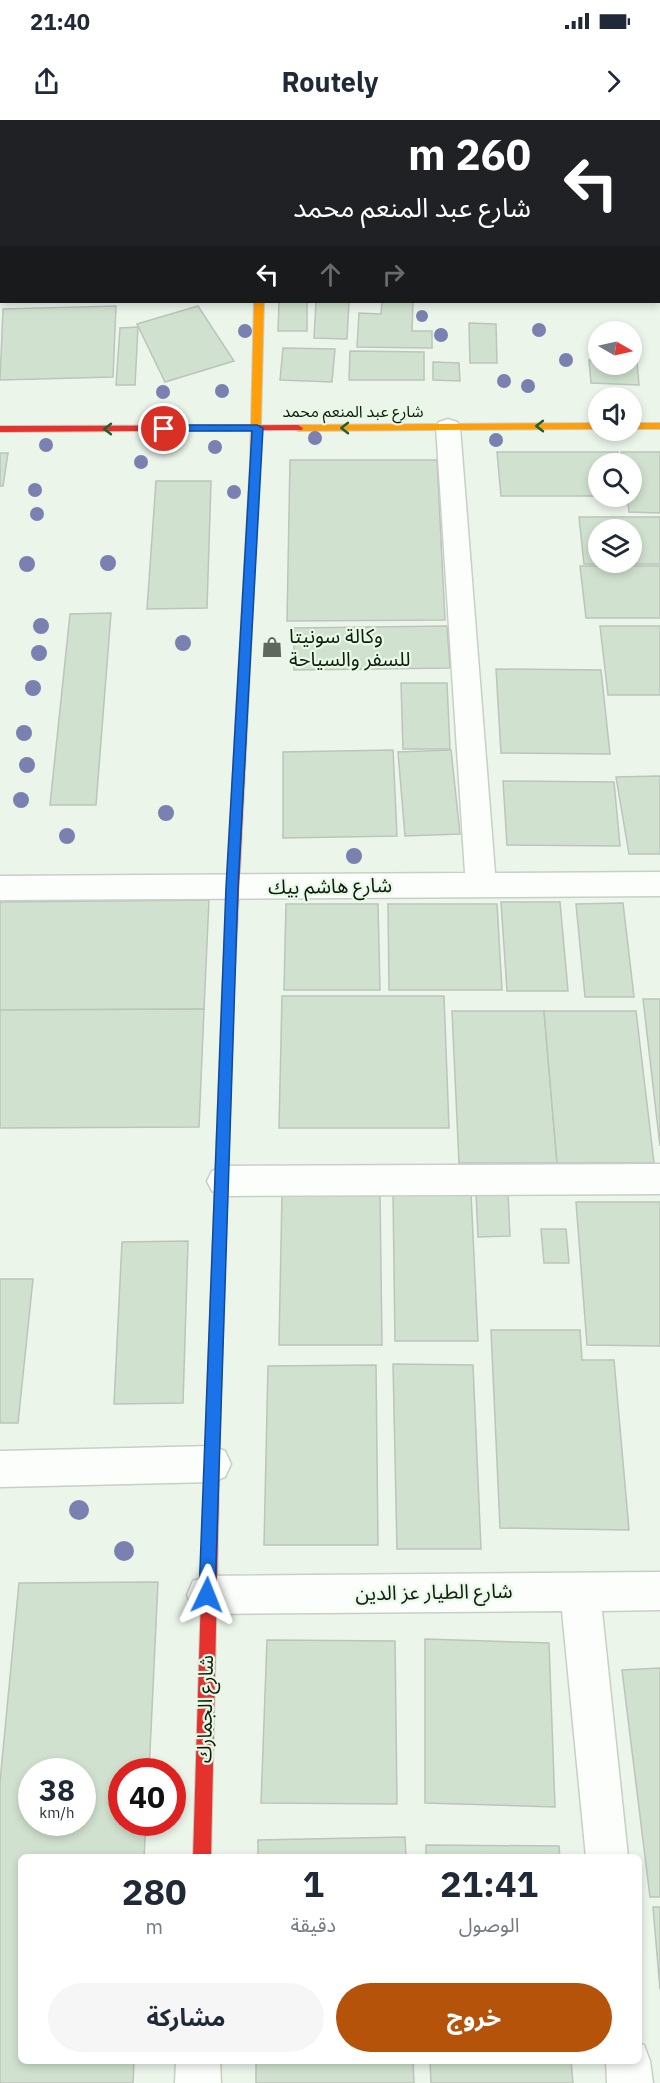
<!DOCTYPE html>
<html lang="ar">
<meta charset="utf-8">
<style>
body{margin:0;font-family:"IBM Plex Sans","Noto Sans Arabic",sans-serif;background:#f6f6f7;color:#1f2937;direction:rtl;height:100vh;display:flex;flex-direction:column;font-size:22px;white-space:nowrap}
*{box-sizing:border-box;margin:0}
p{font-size:20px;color:#747a83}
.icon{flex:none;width:33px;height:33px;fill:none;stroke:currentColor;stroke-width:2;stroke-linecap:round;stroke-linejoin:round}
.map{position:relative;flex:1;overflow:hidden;direction:ltr}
.details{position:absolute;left:18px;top:1734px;width:624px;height:210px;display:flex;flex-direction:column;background:#fff;border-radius:9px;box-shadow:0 3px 9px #0003;direction:rtl}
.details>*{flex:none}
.hud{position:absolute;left:0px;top:0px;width:660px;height:183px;box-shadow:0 3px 9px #0003;direction:rtl;background:#202124;color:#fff;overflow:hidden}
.needle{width:39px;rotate:99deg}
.controls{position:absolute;left:588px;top:201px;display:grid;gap:12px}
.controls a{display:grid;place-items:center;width:54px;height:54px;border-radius:50%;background:#fff;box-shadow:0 3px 9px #0003;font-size:30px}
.speed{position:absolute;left:18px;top:1638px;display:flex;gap:12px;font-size:30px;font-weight:700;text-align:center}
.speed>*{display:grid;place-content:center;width:78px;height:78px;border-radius:50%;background:#fff;box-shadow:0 3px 9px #0003;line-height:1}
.speed small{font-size:15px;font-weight:400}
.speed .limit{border:9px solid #d22;background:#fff;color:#111}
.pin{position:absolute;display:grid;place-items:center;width:51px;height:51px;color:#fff;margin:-26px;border:3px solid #fff;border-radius:50%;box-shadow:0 2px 6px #0007}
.me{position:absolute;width:66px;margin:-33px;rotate:2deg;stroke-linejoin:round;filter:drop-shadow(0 0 4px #0008)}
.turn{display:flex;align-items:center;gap:21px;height:126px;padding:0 30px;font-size:27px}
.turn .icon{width:78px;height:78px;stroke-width:2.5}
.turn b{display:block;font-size:42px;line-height:51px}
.lanes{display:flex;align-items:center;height:57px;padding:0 30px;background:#0003;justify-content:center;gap:30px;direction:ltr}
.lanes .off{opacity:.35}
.eta{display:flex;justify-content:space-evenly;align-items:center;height:102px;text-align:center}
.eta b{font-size:36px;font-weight:700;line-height:42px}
.action{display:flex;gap:12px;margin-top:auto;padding:12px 30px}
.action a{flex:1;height:69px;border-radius:36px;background:#b45309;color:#fff;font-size:24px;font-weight:700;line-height:69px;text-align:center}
.action a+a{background:#f6f6f7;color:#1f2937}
.status{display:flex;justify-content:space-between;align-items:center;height:42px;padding:0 30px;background:#fff;direction:ltr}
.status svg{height:16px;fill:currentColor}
header{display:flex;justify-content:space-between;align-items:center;height:78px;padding:0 30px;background:#fff;font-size:27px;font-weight:700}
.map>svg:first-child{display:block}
.building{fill:#d0e2cf;stroke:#bcc4bc;stroke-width:1.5;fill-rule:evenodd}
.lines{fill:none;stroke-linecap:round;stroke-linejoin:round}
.street-casing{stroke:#c8cfc7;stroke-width:3}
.fast-casing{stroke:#c8cfc7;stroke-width:2}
.slow-casing{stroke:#c8cfc7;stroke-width:2}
.jam-casing{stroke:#c8cfc7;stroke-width:2}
.street{fill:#fcfefc;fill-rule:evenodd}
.fast{fill:#30b455;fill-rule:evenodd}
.slow{fill:#ff9f0a;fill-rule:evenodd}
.jam{fill:#e5322d;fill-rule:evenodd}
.tree{fill:#7a80b0}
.oneway{stroke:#205f31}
.route{fill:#1a73e8;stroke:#114b97;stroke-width:1.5}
.labels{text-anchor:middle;stroke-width:4.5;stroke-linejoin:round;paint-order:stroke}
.far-street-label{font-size:16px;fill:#131a13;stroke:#e7fae5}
.poi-label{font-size:20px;fill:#131a13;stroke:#e7fae5;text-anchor:start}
.street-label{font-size:20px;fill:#131a13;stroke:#e7fae5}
</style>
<div class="status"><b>21:40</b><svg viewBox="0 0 49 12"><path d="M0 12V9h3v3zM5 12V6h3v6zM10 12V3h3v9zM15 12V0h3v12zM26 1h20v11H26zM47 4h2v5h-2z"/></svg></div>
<header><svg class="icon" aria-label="forward" viewBox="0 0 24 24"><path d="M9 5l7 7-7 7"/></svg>Routely<svg class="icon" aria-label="share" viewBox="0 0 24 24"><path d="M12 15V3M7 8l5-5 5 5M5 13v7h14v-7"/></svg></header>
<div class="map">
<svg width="660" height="1963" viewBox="0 0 660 1963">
<rect width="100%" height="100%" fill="#ebf5ea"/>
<g class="building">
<path d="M0 12H2L1 72H0Z"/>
<path d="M279 182H307V211H278Z"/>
<path d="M316 182H349L347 219 314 218Z"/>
<path d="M382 182H413L412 211H432V228L357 227 359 193 381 194Z"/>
<path d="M116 186 113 257 0 260 3 189Z"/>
<path d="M198 186 234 241 165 262 137 204Z"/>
<path d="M469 203 496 204 497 243H470Z"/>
<path d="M138 207 135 265H116L120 208Z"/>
<path d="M283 228 335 229 332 262 280 260Z"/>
<path d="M350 231 424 232V260H349Z"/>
<path d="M589 240 598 241V244H632V241H637L639 265 591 263Z"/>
<path d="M433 242 459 243 460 261 433 260Z"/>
<path d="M497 332H618L619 344H598V376H501Z"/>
<path d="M621 332H660V393L629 392 627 376H632V344H623Z"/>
<path d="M0 333H8L3 366H0Z"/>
<path d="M290 340H437L445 500 287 501Z"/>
<path d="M156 361H211L207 488 147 489Z"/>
<path d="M579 397H660V444H584ZM598 410H632V442H598Z"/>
<path d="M580 446H660V498H586Z"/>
<path d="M111 493 96 685H50L70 494Z"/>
<path d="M447 506 450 548 294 550V508Z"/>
<path d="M600 506H660V575H608Z"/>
<path d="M496 549 601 550 610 634 501 633Z"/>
<path d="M401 563H447L450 629H403Z"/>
<path d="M393 630 397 716 283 718V632Z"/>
<path d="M451 630 460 714 405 716 398 632Z"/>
<path d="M660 656V734H629L616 657Z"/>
<path d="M503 661 614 662 620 726 507 725Z"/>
<path d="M209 780 204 889 0 890V782Z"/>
<path d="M501 782H560L568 871H507Z"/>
<path d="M623 783 634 877H585L576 784Z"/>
<path d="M286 784H378L380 870H284Z"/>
<path d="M388 784H497L502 870H389Z"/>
<path d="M282 876H444L449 1008H279Z"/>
<path d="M643 879H660V1026Z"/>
<path d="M204 889 199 1007 0 1008V890Z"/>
<path d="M452 891H544L557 1043H459Z"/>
<path d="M544 891H636L654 1043H557Z"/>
<path d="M476 1072 508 1073 510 1116 478 1117Z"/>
<path d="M393 1073H471L478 1221H395Z"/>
<path d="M282 1074H380L382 1225H279Z"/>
<path d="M576 1082H660V1226L587 1225Z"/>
<path d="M541 1109H566L569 1143H544Z"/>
<path d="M188 1121 183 1283 114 1284 122 1122Z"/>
<path d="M0 1159H33L18 1303H0Z"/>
<path d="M491 1210H580L582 1240H614L629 1410 500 1408Z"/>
<path d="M393 1244 473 1245 481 1429H397Z"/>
<path d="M376 1245 378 1425H264L268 1246Z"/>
<path d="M158 1462 149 1652H122V1702H146L144 1737H21V1941H134L133 1963H0V1662L19 1463ZM32 1652H82V1702H32Z"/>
<path d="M425 1519 549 1523 555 1687 425 1683Z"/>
<path d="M267 1520 395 1521 397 1684 261 1683Z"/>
<path d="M660 1548V1777H650L622 1550Z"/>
<path d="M405 1717 406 1737H258V1720Z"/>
<path d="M426 1725 559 1726 560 1737H426Z"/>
<path d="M653 1787H660V1869Z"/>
<path d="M256 1941H413L414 1963H256Z"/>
<path d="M430 1941H571L573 1963H431Z"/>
</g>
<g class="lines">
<defs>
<g id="street">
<path d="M0 0H273L2 2 0 7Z"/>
<rect x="626" y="0" width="20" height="2"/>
<path d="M658 107 660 108V129L658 128Z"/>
<path d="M448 299 457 302 460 307 495 753 660 752V776L0 780V756L465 753 436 307 439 302Z"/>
<path d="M660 1044V1074L224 1076 212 1071 207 1061 212 1051 224 1046Z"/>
<path d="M212 1326 225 1331 231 1344 225 1357 212 1362 0 1367V1331Z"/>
<path d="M660 1452V1490L602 1491 628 1737H586L562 1491 207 1494 193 1489 187 1475 193 1461 207 1456Z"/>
<path d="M639 1923 644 1925 650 1941 653 1963H607L606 1941H639Z"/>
<path d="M176 1941H220L221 1963H175Z"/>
</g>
<path id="fast" d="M255 340 260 343 247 611 241 615 235 611 250 343Z"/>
<g id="slow">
<path d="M254 182H264L260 343 255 346 250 343Z"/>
<path d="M598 303V309L298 311 293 308 298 305Z"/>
<rect x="632" y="303" width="28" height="6"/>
<path d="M228 867 234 872 221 1278 219 1283 214 1285 209 1283 207 1278 222 872Z"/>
</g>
<g id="jam">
<path d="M298 305 303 308 302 310 0 312V306Z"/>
<path d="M241 607 247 611 234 872 228 877 222 872 235 611Z"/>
<path d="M214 1271 219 1273 221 1278 211 1737H193L207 1278 209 1273Z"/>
</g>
</defs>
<use href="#street" class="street-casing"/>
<use href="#fast" class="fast-casing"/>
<use href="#slow" class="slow-casing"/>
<use href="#jam" class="jam-casing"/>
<use href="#street" class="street"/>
<use href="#fast" class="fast"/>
<use href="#slow" class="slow"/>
<use href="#jam" class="jam"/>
</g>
<g class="tree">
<circle cx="422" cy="196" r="6"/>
<circle cx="539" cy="210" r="7"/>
<circle cx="245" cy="211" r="7"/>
<circle cx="441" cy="215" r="7"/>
<circle cx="566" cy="240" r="7"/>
<circle cx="504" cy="261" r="7"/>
<circle cx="528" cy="266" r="7"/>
<circle cx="222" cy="271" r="7"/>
<circle cx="163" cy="272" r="7"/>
<circle cx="315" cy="318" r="7"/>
<circle cx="496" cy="320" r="7"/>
<circle cx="46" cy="325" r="7"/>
<circle cx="215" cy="327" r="7"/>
<circle cx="141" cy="342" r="7"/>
<circle cx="35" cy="370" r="7"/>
<circle cx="234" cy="372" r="7"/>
<circle cx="37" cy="394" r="7"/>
<circle cx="108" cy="443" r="8"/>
<circle cx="27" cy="444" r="8"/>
<circle cx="41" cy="506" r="8"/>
<circle cx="183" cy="523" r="8"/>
<circle cx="39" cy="533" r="8"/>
<circle cx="33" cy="568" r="8"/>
<circle cx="24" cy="613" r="8"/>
<circle cx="27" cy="645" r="8"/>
<circle cx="21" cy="680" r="8"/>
<circle cx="166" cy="693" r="8"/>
<circle cx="67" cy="716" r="8"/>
<circle cx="354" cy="736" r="8"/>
<circle cx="79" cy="1390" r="10"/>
<circle cx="124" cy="1431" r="10"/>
</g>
<defs><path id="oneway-chevron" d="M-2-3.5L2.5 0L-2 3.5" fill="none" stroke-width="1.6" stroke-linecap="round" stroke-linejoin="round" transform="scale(1.5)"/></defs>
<g class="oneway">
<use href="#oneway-chevron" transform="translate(540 306) rotate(180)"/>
<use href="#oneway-chevron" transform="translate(345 308) rotate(180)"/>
<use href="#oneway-chevron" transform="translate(108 309) rotate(180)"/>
</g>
<path class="route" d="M164 305H257L263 308 238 767 215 1475 213 1480 207 1483 201 1480 199 1475 226 767 252 311H160V306Z"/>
<defs>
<symbol id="shop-bare" viewBox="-9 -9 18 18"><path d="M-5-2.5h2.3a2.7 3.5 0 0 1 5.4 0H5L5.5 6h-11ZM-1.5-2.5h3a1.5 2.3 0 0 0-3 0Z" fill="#5f675e" stroke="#e7fae5" stroke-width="2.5" paint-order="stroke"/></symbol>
</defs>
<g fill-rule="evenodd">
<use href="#shop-bare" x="257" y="512" width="30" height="30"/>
</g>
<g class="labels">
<g class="far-street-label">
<text x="353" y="297">شارع عبد المنعم محمد</text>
</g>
<g class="poi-label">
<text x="289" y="523">وكالة سونيتا<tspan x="289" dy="23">للسفر والسياحة</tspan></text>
</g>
<g class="street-label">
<text transform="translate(330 766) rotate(-1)" y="7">شارع هاشم بيك</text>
<text transform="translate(434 1472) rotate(-1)" y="7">شارع الطيار عز الدين</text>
<text transform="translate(205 1589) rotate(-89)" y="7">شارع الجمارك</text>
</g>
</g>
</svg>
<div class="controls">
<a><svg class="needle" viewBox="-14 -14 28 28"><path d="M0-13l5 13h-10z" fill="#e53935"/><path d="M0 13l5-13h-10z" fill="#747a83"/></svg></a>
<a><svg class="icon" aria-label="sound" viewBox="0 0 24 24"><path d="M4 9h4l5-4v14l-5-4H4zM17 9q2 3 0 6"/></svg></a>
<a><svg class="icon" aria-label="search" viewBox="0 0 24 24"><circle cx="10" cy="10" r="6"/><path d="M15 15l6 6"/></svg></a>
<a><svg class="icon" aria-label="layers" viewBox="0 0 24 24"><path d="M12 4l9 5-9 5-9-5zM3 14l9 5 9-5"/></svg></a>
</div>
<div class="speed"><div>38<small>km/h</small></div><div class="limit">40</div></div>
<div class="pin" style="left:164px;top:309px;background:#d93025"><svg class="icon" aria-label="arrive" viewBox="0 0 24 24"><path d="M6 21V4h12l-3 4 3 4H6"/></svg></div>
<svg class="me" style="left:207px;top:1475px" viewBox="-20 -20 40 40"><path d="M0-17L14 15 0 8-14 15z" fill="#1a73e8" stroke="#fff" stroke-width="4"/></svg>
<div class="hud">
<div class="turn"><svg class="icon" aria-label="left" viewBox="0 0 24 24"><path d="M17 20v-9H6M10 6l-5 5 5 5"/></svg><div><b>260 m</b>شارع عبد المنعم محمد</div></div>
<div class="lanes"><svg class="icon" aria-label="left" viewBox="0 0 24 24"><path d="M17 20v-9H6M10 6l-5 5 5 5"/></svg><svg class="icon off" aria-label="ahead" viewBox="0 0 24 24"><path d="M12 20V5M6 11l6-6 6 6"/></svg><svg class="icon off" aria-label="right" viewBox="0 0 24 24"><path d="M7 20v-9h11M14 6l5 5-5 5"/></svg></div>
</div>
<section class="details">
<div class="eta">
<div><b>21:41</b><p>الوصول</p></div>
<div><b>1</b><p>دقيقة</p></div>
<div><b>280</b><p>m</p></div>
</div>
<div class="action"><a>خروج</a><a>مشاركة</a></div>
</section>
</div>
